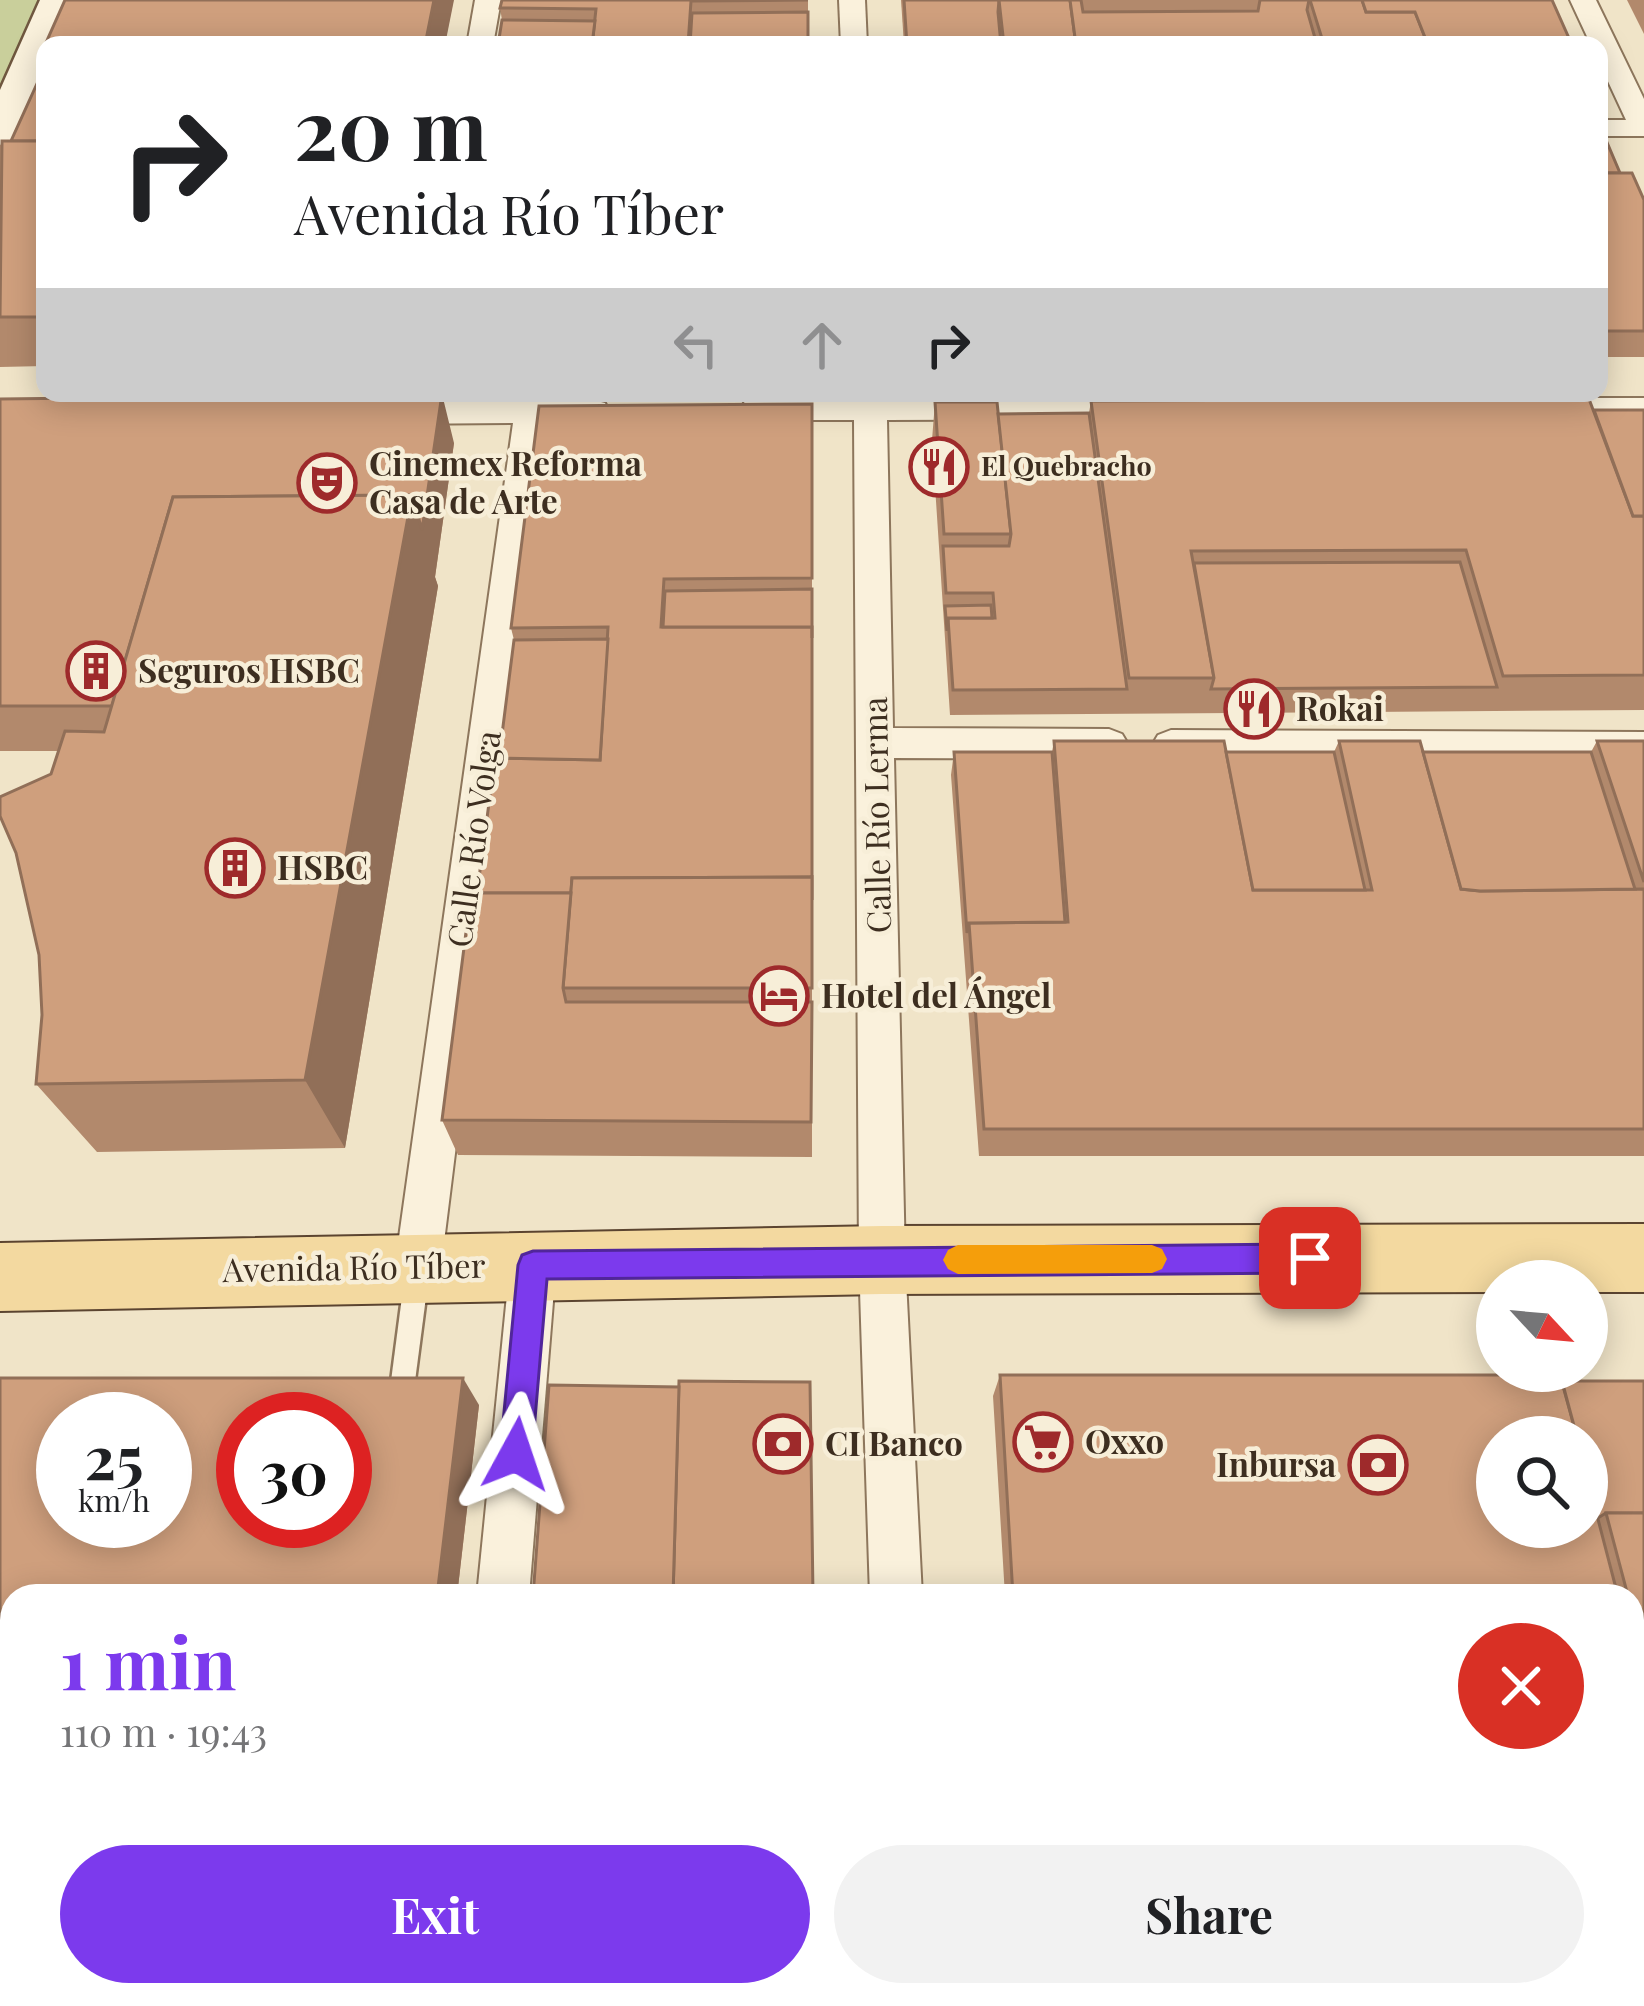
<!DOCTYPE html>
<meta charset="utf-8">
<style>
body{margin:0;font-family:"Playfair Display",serif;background:#f2f2f2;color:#202124;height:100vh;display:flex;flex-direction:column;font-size:45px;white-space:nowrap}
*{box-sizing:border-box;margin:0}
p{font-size:39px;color:#757577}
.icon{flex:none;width:66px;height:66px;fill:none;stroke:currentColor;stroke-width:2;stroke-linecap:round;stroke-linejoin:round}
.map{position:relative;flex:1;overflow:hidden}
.drawer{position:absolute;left:0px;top:1584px;width:1644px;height:423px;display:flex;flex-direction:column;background:#fff;border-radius:36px 36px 0 0;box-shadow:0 6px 30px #0003}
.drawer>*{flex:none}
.banner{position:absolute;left:36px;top:36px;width:1572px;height:366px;border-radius:24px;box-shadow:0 6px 30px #0003;background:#fff;color:#202124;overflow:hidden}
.needle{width:78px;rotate:116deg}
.fabs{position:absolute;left:1476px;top:1260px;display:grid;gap:24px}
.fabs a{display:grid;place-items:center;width:132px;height:132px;border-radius:50%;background:#fff;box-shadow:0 6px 30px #0003;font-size:60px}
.speed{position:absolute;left:36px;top:1392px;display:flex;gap:24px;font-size:60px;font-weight:700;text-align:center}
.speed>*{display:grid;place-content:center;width:156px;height:156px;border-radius:50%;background:#fff;box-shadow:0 6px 30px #0003;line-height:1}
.speed small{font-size:30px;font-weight:400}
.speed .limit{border:18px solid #d22;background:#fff;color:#111}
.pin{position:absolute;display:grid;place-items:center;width:102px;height:102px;color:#fff;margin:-51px;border-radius:24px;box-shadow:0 6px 18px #0006}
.me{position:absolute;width:132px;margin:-66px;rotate:5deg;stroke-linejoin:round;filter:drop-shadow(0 0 9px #0008)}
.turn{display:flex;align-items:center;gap:42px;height:252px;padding:0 60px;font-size:54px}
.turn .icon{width:156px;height:156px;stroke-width:2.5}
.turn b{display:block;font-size:84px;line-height:102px}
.lanes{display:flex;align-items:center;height:114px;padding:0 60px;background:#0003;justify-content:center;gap:60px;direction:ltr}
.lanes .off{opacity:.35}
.round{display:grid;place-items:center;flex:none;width:126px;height:126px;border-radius:63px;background:#f2f2f2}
.overview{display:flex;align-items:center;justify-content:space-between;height:204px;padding:0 60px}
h1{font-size:72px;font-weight:700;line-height:90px;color:#7c3aed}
.button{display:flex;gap:24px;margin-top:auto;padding:24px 60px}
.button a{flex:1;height:138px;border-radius:72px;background:#7c3aed;color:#fff;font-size:48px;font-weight:700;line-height:138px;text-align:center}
.button a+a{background:#f2f2f2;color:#202124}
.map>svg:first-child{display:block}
.green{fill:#c9cf9b}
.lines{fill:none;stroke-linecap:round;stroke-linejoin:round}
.lane-casing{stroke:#8d765c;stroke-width:5}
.street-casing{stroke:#8d765c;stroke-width:4}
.secondary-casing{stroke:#6f573f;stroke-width:5}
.primary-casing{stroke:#5b4430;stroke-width:4}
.lane{fill:#faf1dc;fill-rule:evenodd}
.street{fill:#faf1dc;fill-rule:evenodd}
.secondary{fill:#faf1dc;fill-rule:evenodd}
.primary{fill:#f3d9a0;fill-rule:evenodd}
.wall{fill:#b2896c}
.shaded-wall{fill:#916f58}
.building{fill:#cf9f7d;stroke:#916f58;stroke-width:3;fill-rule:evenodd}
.route{fill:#7c3aed;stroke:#51269a;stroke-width:3}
.slow{fill:#f59e0b}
.labels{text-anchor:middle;stroke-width:9;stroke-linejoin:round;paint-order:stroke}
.far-poi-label{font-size:27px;font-weight:bold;fill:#3d2e20;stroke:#f7eed8;text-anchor:start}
.poi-label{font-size:33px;font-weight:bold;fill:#3d2e20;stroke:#f7eed8;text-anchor:start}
.street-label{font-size:33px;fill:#3d2e20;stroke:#f7eed8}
</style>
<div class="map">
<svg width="1644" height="2006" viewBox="0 0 1644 2006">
<rect width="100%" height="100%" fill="#f0e4c8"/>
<path class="green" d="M0 0H43L0 95Z"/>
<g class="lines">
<defs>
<path id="lane" d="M417 1263 425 1266 429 1274 412 1404 409 1412 400 1416 391 1412 388 1404 405 1274 409 1266Z"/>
<g id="street">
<path d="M475 0H501L493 45H467Z"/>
<path d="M839 0H865L867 45H841Z"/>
<path d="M1570 0H1596L1644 99V136H1599V120H1626L1599 62V45H1591Z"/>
<path d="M854 393H886V398L1145 397 1157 400 1161 408 1157 416 1145 419 887 420 893 728 1109 729 1122 734 1128 744 1122 754 1109 759 894 758 905 1260 922 1596H870L859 1260 854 420H757L745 417 741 409 745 401 757 398H854Z"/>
<path d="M1537 398H1644V420L1525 417 1521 409 1525 401Z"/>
<path d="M593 400 605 403 609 411 605 419 546 422 441 1266 434 1281 418 1288 402 1281 395 1266 513 423 391 424 379 421 375 413 379 405 391 402Z"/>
<path d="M1171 730 1644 732V762L1171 760 1158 755 1152 745 1158 735Z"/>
<path d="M533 1243 549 1250 556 1265 529 1596H477L510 1265 517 1250Z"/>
<path d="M437 1995H495L494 2006H436Z"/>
<path d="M884 1995H942L943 2006H885Z"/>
</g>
<path id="secondary" d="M40 0H76L57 45H45V72L19 133 14 141 0 145V90Z"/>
<path id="primary" d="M1644 1224V1292H1587V1281H1497V1292L882 1294 0 1311V1243L882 1226Z"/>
</defs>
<use href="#lane" class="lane-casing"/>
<use href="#street" class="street-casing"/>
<use href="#secondary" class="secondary-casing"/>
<use href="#primary" class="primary-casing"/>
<use href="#lane" class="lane"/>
<use href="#street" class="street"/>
<use href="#secondary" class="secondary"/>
<use href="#primary" class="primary"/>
</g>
<g class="wall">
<path d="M502 0H808V45L502 20 500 8Z"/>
<path d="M901 0H1552L1572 45H904Z"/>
<path d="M1627 0H1644V34Z"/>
<path d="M45 66V366L0 367V145L11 141Z"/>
<path d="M1599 133 1620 173 1644 200V357H1599Z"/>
<path d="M0 399 454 443 435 577 438 586 345 1148 97 1152 36 1084 42 1015 51 774 59 751H0Z"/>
<path d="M1091 401 1644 410V710L950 715 932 440 935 402 998 414 1089 413Z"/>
<path d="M812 404V1157L458 1155 442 1120 499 758 514 640 511 628Z"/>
<path d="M1054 741 1226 752H1334L1339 741 1423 752H1591L1597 741H1644V1156H979L951 775 954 752H1052Z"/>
<path d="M1000 1375 1644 1381V2006H1029L1028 1995H1632V1596H1005L993 1396Z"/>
<path d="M0 1378 479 1405 457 1596H12L410 2006 6 1701H0Z"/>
</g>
<g class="shaded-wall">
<path d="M434 0H454L445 45H425Z"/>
<path d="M442 394 454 443 435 577 438 586 345 1148 305 1080 412 495Z"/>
<path d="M463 1378 479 1405 457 1596H437Z"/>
<path d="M388 1995H412L410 2006H387Z"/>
</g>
<g class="building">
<path d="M65 0H434L425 45H45Z"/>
<path d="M502 0H808L691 1 688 45H592L596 9 500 8Z"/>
<path d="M904 0H999L998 12 1001 45H907Z"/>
<path d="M999 0H1070L1076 45H1004Z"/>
<path d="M1070 0H1081L1083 12 1258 11 1260 0H1309L1307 10 1317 45H1076Z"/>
<path d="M1310 0H1362L1366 12H1415L1428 45H1324Z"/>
<path d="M1362 0H1552L1572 45H1428L1415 12H1366Z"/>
<path d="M808 12V45H690L692 13Z"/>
<path d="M502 20 595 21 592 45H498Z"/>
<path d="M45 66V141H11Z"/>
<path d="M1599 133H1603L1620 173H1599Z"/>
<path d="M2 141H45V317H0Z"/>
<path d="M1599 173H1632L1644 200V331H1599Z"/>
<path d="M442 394 422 530 412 495 173 497 112 706H0V399Z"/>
<path d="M1589 399 1633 516H1644V675L1503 676 1466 550 1191 551 1214 678H1129L1091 401Z"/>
<path d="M935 402H997L1011 534H944Z"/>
<path d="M812 404V578L664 579 661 627H812V900V877L572 878 571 893H477L495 758 600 760 608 627 511 628 539 406Z"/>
<path d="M1594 410H1644V516H1633Z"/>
<path d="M1089 413 1127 689 953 690 948 618H995L993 593H946L943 546H1009L1011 534 998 414Z"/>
<path d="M412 495 305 1080 36 1084 42 1015 39 955 16 853 0 816V797L51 774 65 731 104 732 173 497Z"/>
<path d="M1460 562 1497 687 1211 689 1214 678 1194 563Z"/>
<path d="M812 589V638V627H663L665 591Z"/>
<path d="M991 605 992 618H948L947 631 945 606Z"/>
<path d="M608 639 600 760 499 758 514 640Z"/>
<path d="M1054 741H1224L1253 890H1372L1339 741H1420L1461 889 1480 891 1644 889V1129H984L969 923 1068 922Z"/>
<path d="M1597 741H1644V882Z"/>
<path d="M954 752H1052L1065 922 969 923 967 933Z"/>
<path d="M1226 752H1334L1365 890H1253Z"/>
<path d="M1423 752H1591L1635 889 1480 891 1461 889Z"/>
<path d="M812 877V988H563L572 878Z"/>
<path d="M471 893H571L563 988 566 1002H812L811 1122 442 1120Z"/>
<path d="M1000 1375H1560L1577 1437H1497V1527H1587V1477L1618 1596H1013Z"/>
<path d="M0 1378H463L437 1596H12V1995H388L387 2006H0V1723L9 1687H0ZM63 1419H165V1521H63ZM243 1419H345V1521H243Z"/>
<path d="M679 1381 810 1382 813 1596H673Z"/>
<path d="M1562 1381H1644V1513H1606L1598 1518 1587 1477V1437H1577Z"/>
<path d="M549 1385 679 1387 673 1596H533Z"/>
<path d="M1606 1513H1644V1655L1632 1610V1596H1628Z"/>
<path d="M1632 1648 1644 1693V2006H1318L1316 1995H1632Z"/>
<path d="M502 1995H817V2006H501Z"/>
<path d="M1035 1995H1310L1311 2006H1035Z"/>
</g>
<path class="route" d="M1310 1244 1321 1249 1325 1258 1321 1268 1310 1273 547 1279 532 1454 527 1466 516 1470 505 1466 500 1454 518 1265 522 1255 533 1251Z"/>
<path class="slow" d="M958 1245H1152L1162 1249 1167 1259 1162 1269 1152 1273 958 1274 948 1269 943 1260 948 1250Z"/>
<defs>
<symbol id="restaurant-ring" viewBox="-11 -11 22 22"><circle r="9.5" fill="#f7eed8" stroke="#9e2a2b" stroke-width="1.5"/><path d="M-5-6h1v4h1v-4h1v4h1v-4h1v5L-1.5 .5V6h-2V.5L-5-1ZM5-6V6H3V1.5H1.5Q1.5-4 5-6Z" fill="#9e2a2b"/></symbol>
<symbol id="theatre-ring" viewBox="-11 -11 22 22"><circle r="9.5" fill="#f7eed8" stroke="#9e2a2b" stroke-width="1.5"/><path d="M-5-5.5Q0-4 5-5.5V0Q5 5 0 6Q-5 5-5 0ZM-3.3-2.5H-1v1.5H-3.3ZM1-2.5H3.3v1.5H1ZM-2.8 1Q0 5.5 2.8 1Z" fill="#9e2a2b"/></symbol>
<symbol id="building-ring" viewBox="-11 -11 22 22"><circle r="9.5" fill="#f7eed8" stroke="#9e2a2b" stroke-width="1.5"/><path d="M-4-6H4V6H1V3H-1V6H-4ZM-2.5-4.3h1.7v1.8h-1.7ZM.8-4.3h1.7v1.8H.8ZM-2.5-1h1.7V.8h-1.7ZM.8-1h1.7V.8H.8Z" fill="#9e2a2b"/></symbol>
<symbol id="hotel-ring" viewBox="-11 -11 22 22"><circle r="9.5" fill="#f7eed8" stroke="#9e2a2b" stroke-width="1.5"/><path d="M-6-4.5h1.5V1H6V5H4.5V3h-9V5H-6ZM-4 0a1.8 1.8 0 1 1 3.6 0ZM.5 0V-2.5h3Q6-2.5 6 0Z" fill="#9e2a2b"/></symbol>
<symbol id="supermarket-ring" viewBox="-11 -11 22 22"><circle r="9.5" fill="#f7eed8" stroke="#9e2a2b" stroke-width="1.5"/><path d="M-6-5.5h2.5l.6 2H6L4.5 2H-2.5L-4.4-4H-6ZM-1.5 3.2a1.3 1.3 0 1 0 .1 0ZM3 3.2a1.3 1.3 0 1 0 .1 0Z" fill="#9e2a2b"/></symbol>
<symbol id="bank-ring" viewBox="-11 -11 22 22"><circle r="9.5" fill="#f7eed8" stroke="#9e2a2b" stroke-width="1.5"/><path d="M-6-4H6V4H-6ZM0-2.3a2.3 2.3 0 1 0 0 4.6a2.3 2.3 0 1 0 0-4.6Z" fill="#9e2a2b"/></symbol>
</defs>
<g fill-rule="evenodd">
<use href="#restaurant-ring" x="906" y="434" width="66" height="66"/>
<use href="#theatre-ring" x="294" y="450" width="66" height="66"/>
<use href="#building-ring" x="63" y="638" width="66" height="66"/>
<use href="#restaurant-ring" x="1221" y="676" width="66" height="66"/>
<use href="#building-ring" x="202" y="835" width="66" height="66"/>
<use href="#hotel-ring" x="746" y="963" width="66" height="66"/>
<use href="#supermarket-ring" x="1010" y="1409" width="66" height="66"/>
<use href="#bank-ring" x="750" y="1411" width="66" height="66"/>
<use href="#bank-ring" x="1345" y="1432" width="66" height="66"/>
</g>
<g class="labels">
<g class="far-poi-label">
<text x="981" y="476">El Quebracho</text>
</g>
<g class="poi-label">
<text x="369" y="476">Cinemex Reforma<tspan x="369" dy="38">Casa de Arte</tspan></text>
<text x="138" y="683">Seguros HSBC</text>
<text x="1296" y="721">Rokai</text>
<text x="277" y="880">HSBC</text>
<text x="821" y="1008">Hotel del Ángel</text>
<text x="1085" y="1454">Oxxo</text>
<text x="825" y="1456">CI Banco</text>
<text x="1336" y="1477" text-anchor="end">Inbursa</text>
</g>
<g class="street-label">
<text transform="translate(877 815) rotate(-91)" y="12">Calle Río Lerma</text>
<text transform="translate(474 839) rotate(-82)" y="12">Calle Río Volga</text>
<text transform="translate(354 1268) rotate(-1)" y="12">Avenida Río Tíber</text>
</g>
</g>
</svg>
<div class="fabs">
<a><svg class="needle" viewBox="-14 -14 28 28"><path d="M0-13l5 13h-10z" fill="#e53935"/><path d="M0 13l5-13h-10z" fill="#757577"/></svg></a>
<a><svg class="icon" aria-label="search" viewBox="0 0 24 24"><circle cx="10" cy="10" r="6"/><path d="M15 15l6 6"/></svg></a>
</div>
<div class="speed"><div>25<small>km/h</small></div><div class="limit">30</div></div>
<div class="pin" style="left:1310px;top:1258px;background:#d93025"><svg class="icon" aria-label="arrive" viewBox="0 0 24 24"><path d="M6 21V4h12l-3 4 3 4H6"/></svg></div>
<svg class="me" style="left:516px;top:1454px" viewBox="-20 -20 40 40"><path d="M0-17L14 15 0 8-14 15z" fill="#7c3aed" stroke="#fff" stroke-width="4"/></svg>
<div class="banner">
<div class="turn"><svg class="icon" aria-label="right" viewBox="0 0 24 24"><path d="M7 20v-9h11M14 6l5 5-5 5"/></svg><div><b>20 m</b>Avenida Río Tíber</div></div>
<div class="lanes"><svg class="icon off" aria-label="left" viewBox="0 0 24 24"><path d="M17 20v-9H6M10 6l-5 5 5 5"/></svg><svg class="icon off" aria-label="ahead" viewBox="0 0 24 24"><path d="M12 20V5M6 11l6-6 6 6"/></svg><svg class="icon" aria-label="right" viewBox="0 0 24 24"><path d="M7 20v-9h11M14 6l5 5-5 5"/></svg></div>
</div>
<section class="drawer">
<div class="overview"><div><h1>1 min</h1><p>110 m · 19:43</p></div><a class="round" style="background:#d93025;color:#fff"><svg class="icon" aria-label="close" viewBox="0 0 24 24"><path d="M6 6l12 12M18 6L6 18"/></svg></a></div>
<div class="button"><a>Exit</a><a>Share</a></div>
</section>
</div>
